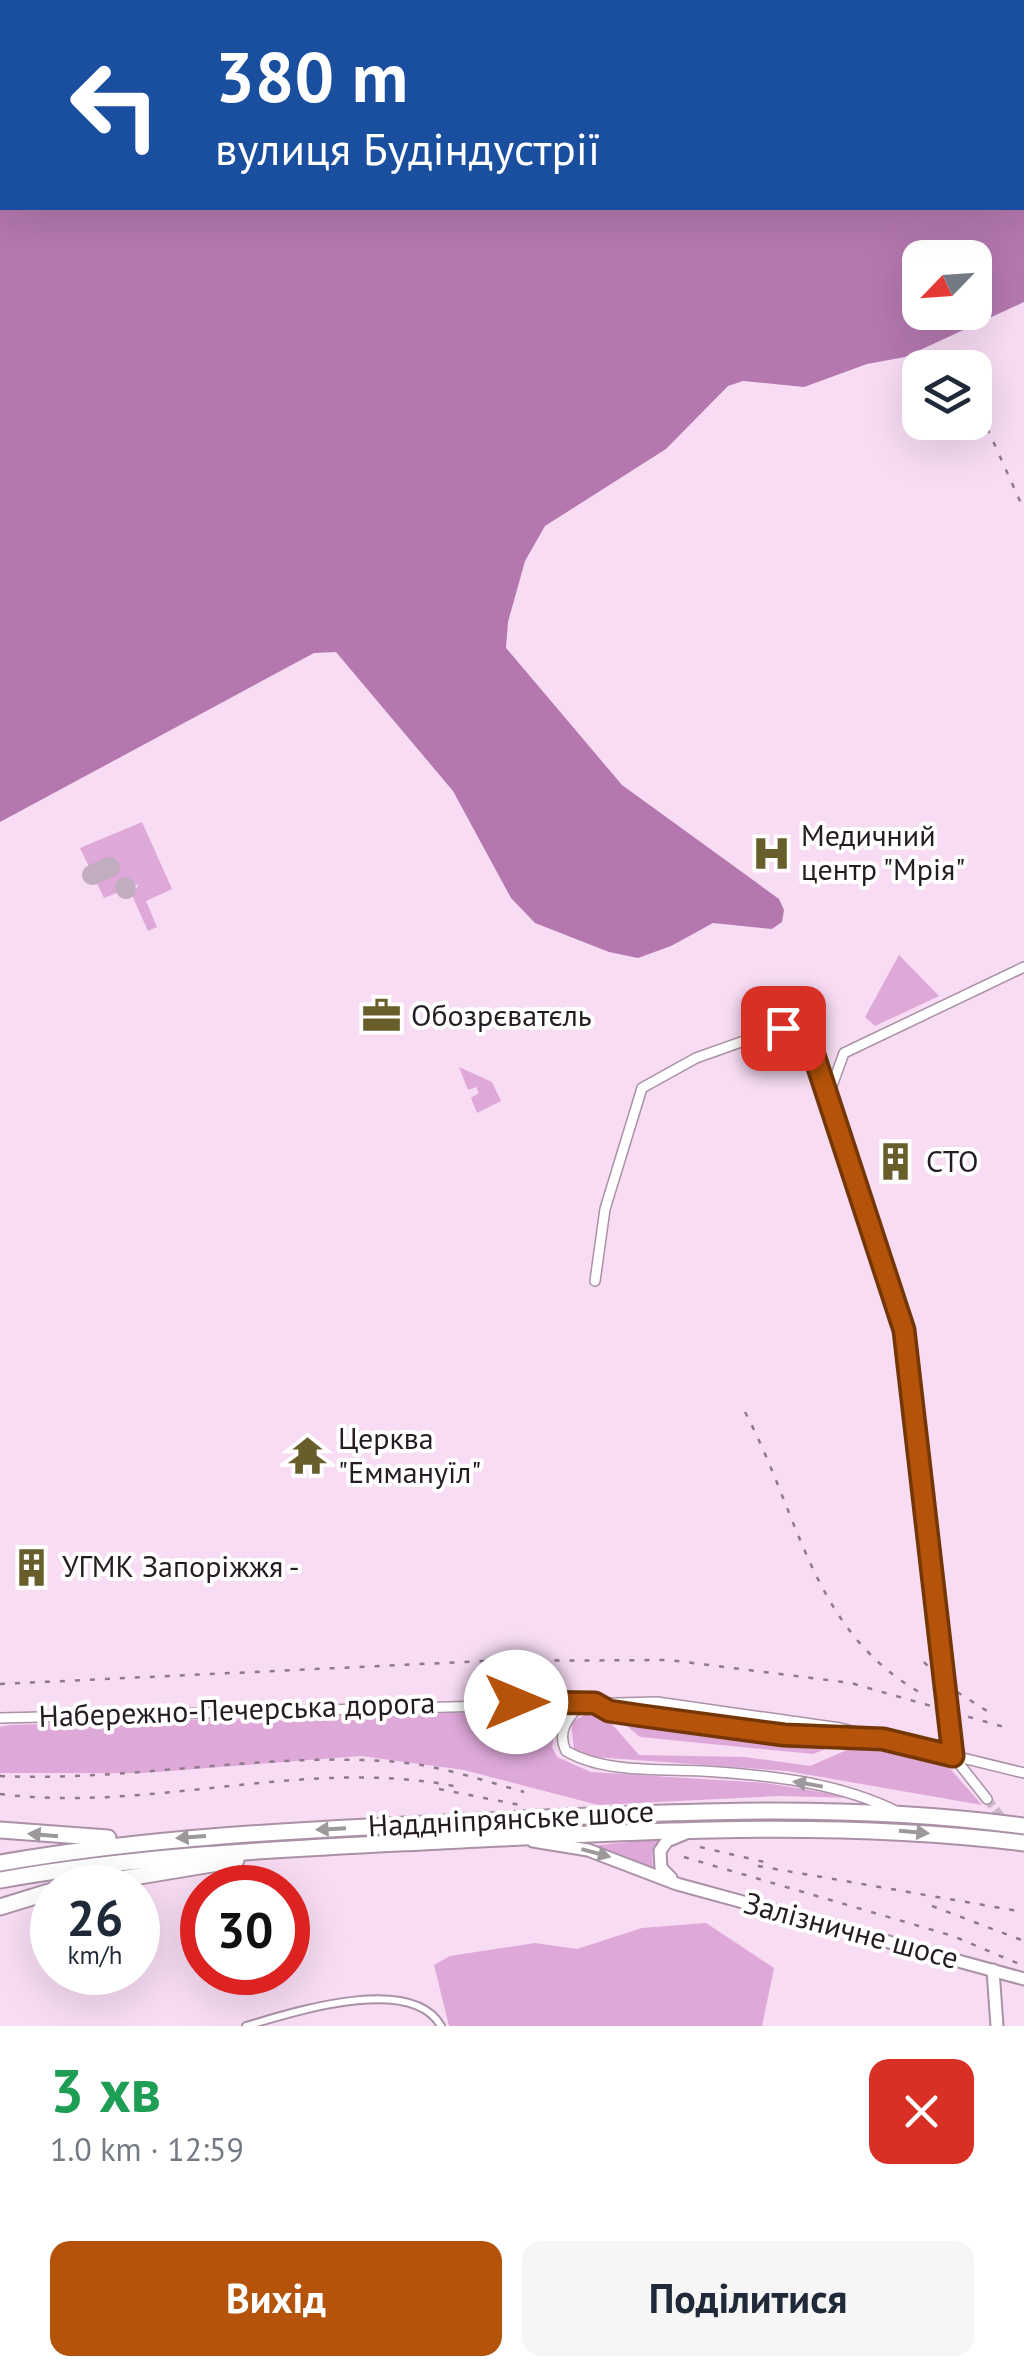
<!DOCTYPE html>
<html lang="uk">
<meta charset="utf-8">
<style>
body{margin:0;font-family:"PT Sans",sans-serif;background:#f6f6f7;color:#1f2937;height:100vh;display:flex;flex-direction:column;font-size:38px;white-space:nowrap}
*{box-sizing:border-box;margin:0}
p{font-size:32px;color:#747a83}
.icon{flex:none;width:55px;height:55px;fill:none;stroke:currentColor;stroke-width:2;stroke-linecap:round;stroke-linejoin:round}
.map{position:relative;height:2026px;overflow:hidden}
.details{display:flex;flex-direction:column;background:#fff;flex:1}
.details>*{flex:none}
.guide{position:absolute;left:0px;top:0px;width:1025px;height:210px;box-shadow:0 10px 40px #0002;background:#1a4fa0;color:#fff;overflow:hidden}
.needle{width:65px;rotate:245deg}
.fabs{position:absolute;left:902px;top:240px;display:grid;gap:20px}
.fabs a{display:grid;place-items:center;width:90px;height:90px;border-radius:20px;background:#fff;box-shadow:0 10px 40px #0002;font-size:50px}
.speed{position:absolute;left:30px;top:1865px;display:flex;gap:20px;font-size:50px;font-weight:700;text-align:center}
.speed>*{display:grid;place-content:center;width:130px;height:130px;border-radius:50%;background:#fff;box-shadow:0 10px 40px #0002;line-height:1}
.speed small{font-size:25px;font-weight:400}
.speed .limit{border:15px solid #d22;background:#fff;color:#111}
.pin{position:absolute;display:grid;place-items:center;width:85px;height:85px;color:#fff;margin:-42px;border-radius:20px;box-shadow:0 5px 15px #0006}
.me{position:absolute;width:110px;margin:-55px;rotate:90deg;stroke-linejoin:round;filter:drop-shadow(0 0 8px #0008)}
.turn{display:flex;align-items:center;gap:35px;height:210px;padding:0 50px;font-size:45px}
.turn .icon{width:130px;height:130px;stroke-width:2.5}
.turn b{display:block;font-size:70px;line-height:85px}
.round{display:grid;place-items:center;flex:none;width:105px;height:105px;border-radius:20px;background:#f6f6f7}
.headline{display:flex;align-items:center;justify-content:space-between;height:170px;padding:0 50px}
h1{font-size:60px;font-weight:700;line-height:75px;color:#1e9e55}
.button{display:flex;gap:20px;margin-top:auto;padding:20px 50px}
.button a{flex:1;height:115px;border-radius:20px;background:#b45309;color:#fff;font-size:40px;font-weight:700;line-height:115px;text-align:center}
.button a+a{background:#f6f6f7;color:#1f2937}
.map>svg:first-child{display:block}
.green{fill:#dea8d8}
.water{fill:#b478af;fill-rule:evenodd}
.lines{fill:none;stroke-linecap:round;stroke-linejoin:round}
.taxiway{stroke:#c2acc0;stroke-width:20}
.minor-tunnel{stroke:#cdb5ca;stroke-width:9;stroke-dasharray:9 4.5;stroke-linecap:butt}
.pedestrian-casing{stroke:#aa91a7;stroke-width:10}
.minor-casing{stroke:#aa91a7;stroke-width:12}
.tertiary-casing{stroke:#aa91a7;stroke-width:15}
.primary-casing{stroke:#aa91a7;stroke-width:19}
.pedestrian{stroke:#fff;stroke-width:6}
.minor{stroke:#fff;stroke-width:9}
.tertiary{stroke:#fff;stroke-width:11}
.primary{stroke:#fff;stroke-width:15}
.rail{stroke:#8d7b8b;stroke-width:2.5;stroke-dasharray:5 10;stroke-linecap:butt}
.oneway{fill:#9c989c}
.route-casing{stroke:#753606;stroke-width:25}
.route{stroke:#b45309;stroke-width:18}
.labels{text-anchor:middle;stroke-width:8;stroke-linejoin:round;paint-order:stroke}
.poi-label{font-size:30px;fill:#241b23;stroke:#fff;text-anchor:start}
.street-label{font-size:30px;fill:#241b23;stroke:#fff}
</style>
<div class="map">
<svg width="1024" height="2026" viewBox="0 0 1024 2026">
<rect width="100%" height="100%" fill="#f7dcf4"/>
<g class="green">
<path d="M142 822 172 889 146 901 157 927 148 931 132 895 139 884 104 898 80 848Z"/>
<path d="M899 955 939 996 875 1026 865 1017Z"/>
<path d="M459 1067 492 1082 501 1101 477 1113 471 1098 479 1093 476 1087 468 1090Z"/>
<path d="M558 1710 552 1747 557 1757 591 1772 766 1783 857 1798 779 1796 598 1805 464 1770 361 1756 142 1773H0V1727L10 1725Z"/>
<path d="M591 1712 612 1724 639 1755 745 1757 810 1766 856 1746 873 1748 946 1764 982 1805 787 1771 594 1757 574 1749 571 1722Z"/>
<path d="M634 1724 828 1748 813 1754 640 1737 628 1727Z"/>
<path d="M660 1839 652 1853 653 1869 589 1846Z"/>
<path d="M706 1923 774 1968 762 2026H449L434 1965 450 1956 535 1943 577 1949 642 1928Z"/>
</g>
<path class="water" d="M193 0H1024V302L905 357 867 364 804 387 743 381 728 386 666 449 545 526 525 561 508 622 506 648 622 785 779 899 784 910 782 922 772 929 713 923 671 946 638 958 609 952 535 923 511 898 453 791 336 652 314 653 0 822V133L2 129V208H1022V2H187ZM920 258H975V312H920Z"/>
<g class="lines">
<g class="taxiway">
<path d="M92 875 110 867"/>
<path d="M125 887 126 889"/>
</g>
<path class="minor-tunnel" d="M987 1799 1022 1844"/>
<defs>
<path id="pedestrian" d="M246 2026C291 2013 411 1973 441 2026"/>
<g id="minor">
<path d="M595 1281 605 1209 642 1088 696 1058 783 1027 804 1036 829 1094"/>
<path d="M582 1703C569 1717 556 1730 566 1751 604 1773 659 1769 702 1771 768 1775 838 1782 898 1812"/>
<path d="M595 1703C623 1722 836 1744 875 1740"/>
<path d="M0 1718 657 1702 840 1728 1024 1773"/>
<path d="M987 1799 953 1756 947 1734 946 1685 903 1330 829 1094 844 1053 1024 967"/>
</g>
<g id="tertiary">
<path d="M533 1841 588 1850 677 1884 1024 1979"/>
<path d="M671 1878 661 1868 660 1851 667 1841 684 1834"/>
<path d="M993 1970 997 2026"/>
</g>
<g id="primary">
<path d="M0 1830 108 1838"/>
<path d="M0 1863C161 1835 322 1829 485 1821 666 1812 844 1802 1024 1826"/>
<path d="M0 1880C152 1853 308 1848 462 1840 651 1831 836 1820 1024 1843"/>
<path d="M67 1888 236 1860"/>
<path d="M0 1907 52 1891"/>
</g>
</defs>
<use href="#pedestrian" class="pedestrian-casing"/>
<use href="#minor" class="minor-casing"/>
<use href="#tertiary" class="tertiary-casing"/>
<use href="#primary" class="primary-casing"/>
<use href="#pedestrian" class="pedestrian"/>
<use href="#minor" class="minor"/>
<use href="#tertiary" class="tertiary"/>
<use href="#primary" class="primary"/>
<g class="rail">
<path d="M975 401 1024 510"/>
<path d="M745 1412C801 1518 812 1634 926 1696"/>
<path d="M924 1662 946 1685 995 1716"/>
<path d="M0 1684 485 1661 669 1660 851 1683 1011 1729"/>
<path d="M0 1776C133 1782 265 1751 398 1762 441 1766 482 1780 524 1792"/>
<path d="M439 1789 520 1805"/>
<path d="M0 1794C151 1813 304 1757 454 1786"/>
<path d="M700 1847 773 1864"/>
<path d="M684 1857 953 1936 1024 1966"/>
<path d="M758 1866 1024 1912"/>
<path d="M932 1906 1024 1941"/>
</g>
</g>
<defs><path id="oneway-solid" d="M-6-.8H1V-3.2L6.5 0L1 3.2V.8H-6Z" transform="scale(2.5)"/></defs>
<g class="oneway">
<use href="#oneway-solid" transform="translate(808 1784) rotate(-170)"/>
<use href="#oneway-solid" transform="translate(331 1829) rotate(177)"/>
<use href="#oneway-solid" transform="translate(914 1832) rotate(5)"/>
<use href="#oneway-solid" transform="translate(43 1835) rotate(-175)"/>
<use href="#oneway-solid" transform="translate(191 1837) rotate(176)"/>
<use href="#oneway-solid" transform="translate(596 1853) rotate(15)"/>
</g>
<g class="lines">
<defs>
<path id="route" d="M516 1702 595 1703 609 1711 643 1716 784 1735 883 1739 953 1756 904 1330 812 1049 795 1029 783 1028"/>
</defs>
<use href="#route" class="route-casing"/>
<use href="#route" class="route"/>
</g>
<defs>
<symbol id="hospital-bare" viewBox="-9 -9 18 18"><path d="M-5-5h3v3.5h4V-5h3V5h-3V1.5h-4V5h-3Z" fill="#685e2b" stroke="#fff" stroke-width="2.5" paint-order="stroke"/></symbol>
<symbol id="office-bare" viewBox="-9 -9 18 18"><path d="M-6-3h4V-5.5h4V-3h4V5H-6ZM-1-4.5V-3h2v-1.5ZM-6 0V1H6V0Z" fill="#685e2b" stroke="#fff" stroke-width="2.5" paint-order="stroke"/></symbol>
<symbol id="building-bare" viewBox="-9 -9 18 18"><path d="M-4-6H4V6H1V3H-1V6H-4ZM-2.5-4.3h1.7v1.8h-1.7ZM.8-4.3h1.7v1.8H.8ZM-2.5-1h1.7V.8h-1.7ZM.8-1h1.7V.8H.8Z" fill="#685e2b" stroke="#fff" stroke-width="2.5" paint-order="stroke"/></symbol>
<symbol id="temple-bare" viewBox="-9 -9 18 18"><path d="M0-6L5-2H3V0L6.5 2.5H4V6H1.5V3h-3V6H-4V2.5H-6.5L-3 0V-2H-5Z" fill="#685e2b" stroke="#fff" stroke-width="2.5" paint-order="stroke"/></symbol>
</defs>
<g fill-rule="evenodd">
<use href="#hospital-bare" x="744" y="826" width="55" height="55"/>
<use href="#office-bare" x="354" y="988" width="55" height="55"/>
<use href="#building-bare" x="868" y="1134" width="55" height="55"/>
<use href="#temple-bare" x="280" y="1428" width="55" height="55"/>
<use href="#building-bare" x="4" y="1540" width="55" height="55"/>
</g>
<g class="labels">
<g class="poi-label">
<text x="801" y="846">Медичний<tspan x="801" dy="34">центр "Мрія"</tspan></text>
<text x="411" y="1026">Обозрєватєль</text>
<text x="926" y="1172">СТО</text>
<text x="338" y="1449">Церква<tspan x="338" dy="34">"Еммануїл"</tspan></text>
<text x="62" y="1577">УГМК Запоріжжя -</text>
</g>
<g class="street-label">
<text transform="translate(237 1710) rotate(-2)" y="10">Набережно-Печерська дорога</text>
<text transform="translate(511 1819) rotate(-3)" y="10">Наддніпрянське шосе</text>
<text transform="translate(851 1931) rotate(15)" y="10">Залізничне шосе</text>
</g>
</g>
</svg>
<div class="fabs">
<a><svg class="needle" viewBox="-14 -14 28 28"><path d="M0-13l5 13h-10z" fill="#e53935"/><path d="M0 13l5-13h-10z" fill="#747a83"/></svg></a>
<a><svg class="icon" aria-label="layers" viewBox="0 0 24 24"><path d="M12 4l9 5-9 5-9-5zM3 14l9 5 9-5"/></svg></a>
</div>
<div class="speed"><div>26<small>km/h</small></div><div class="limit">30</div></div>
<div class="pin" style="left:783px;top:1028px;background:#d93025"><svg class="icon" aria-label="arrive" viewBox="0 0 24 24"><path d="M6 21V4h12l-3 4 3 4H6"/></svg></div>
<svg class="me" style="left:516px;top:1702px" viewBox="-20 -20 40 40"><circle r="19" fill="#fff"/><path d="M0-13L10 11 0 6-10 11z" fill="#b45309"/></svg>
<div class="guide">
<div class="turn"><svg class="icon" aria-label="left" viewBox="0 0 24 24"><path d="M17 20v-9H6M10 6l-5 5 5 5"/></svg><div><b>380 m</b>вулиця Будіндустрії</div></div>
</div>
</div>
<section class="details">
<div class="headline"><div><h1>3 хв</h1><p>1.0 km · 12:59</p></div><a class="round" style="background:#d93025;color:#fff"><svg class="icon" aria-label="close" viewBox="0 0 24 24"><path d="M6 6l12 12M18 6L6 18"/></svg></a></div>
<div class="button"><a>Вихід</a><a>Поділитися</a></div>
</section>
